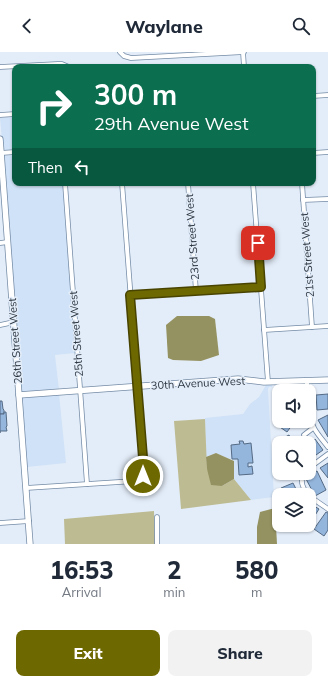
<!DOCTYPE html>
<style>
body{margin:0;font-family:Mulish,sans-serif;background:#f2f2f3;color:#1f2937;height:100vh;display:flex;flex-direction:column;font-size:15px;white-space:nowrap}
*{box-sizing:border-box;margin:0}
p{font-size:13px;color:#747a83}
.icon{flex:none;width:22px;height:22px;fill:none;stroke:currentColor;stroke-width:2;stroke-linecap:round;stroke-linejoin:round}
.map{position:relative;height:492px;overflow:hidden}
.side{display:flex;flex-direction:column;background:#fff;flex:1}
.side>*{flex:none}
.banner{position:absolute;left:12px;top:12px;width:304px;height:122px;border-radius:8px;box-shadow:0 1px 3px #0004;background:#0b6e4f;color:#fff;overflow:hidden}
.buttons{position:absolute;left:272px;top:332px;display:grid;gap:8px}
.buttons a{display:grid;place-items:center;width:44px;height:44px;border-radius:8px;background:#fff;box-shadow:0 1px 3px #0004;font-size:20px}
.pin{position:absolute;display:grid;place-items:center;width:34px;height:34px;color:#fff;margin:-17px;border-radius:8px;box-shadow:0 2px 6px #0006}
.me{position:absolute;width:44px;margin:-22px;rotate:0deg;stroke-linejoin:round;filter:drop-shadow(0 0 3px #0008)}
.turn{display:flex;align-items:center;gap:14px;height:84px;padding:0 16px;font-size:18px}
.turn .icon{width:52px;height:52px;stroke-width:2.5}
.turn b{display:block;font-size:28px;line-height:34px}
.then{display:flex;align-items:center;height:38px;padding:0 16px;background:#0003;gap:8px;font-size:15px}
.eta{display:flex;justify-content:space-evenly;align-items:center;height:68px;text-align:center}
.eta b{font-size:24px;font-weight:800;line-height:28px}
.cta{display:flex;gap:8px;margin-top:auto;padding:8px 16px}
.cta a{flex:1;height:46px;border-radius:8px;background:#6e6800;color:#fff;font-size:16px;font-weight:800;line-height:46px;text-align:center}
.cta a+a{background:#f2f2f3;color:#1f2937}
header{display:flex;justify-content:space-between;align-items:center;height:52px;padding:0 16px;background:#fff;font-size:18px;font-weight:800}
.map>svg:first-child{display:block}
.built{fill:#d0e2f7}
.green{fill:#bdbb92}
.water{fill:#959261}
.building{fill:#94b5dc;stroke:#556b85}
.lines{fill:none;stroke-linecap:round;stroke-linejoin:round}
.street-casing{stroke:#748ba6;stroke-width:5.5}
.secondary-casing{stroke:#748ba6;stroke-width:7}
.street{stroke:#fff;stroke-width:4}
.secondary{stroke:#fff;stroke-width:5.5}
.route-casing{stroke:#484400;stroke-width:10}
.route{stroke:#6e6800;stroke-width:7}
.labels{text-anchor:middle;stroke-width:3;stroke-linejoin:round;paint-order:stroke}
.street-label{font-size:11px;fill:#2a343f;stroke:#e3edf9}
</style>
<header><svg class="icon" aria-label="back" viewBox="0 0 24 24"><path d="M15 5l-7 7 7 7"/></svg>Waylane<svg class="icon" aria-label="search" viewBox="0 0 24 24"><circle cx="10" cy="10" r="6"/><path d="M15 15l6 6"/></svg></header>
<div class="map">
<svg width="328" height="492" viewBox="0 0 328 492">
<rect width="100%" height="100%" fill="#e3edf9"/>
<g class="built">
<path d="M15 64V98L3 99 0 66Z"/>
<path d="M15 103V131H63L75 301 55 303 59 338 21 341 3 104Z"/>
<path d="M266 333H272V335H269L268 337 274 445 251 448 234 427V409L216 401 206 405 205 366 243 362 250 352 259 345Z"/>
<path d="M59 342 66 411 27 415 22 345Z"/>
</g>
<g class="green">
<path d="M205 367 207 417 222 434 234 427 251 448 181 457 174 369Z"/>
<path d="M154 459 155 492H65L64 467Z"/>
</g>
<g class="water">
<path d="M177 264H209L215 267 219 303 201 309 173 308 168 306 166 273Z"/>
<path d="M216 401 234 409V427L222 434 211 433 207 417 206 405Z"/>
<path d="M275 456 277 492H257V475L260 460Z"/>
</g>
<g class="building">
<path d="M328 342V357L317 358 316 343Z"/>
<path d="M0 349H2L3 357 4 358V362H0Z"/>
<path d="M4 360H6L7 374 6 375 7 379H0V381V362H4Z"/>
<path d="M328 363V385L318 368Z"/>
<path d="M279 369H295L287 380 277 373Z"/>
<path d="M289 383 293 391H279L278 389Z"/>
<path d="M315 387 323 398 309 408V392Z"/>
<path d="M239 389H243L244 392 251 391 253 411H248V415L252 414 253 422 239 423 238 407H232L231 393 240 392Z"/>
<path d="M328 411V426L320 416Z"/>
<path d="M317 419 326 438 315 444 305 425Z"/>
<path d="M282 421H295L293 427 281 422Z"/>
<path d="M293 431 299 443H285L281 436Z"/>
<path d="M309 451 319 457 312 468 309 466Z"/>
<path d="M326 460 328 461V478L324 484 314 477Z"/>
</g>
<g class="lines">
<defs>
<g id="street">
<path d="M120 0 124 4 131 6 244 0"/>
<path d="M243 0 244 15"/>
<path d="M0 15 58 12H62L69 15"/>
<path d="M313 44 328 43"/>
<path d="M0 63 15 62"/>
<path d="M1 101 15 100"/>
<path d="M313 101 328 100"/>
<path d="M65 131 87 432"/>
<path d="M188 131 196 239"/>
<path d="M253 131 268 330"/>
<path d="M302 131 312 275"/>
<path d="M303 148 328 147"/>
<path d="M0 191 8 190"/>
<path d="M130 243 261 235"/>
<path d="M0 273 14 270"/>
<path d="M264 278 328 274"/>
<path d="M307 329V339"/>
<path d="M309 361C312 377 318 382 328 395"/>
<path d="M304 383 313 376"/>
<path d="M309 416 328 402"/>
<path d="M303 421C300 429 303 437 308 443"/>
<path d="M26 436 135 429C142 427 144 425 144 418L122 131"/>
<path d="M309 444 328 457"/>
<path d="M157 465V492"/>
<path d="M0 471 29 469"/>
</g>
<g id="secondary">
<path d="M0 87 30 492"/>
<path d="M19 343 238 327 264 330 328 328"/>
</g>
</defs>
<use href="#street" class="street-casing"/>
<use href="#secondary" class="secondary-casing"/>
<use href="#street" class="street"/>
<use href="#secondary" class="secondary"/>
</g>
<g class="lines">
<defs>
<path id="route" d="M143 424 144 418 130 243 261 235 258 191"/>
</defs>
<use href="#route" class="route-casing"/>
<use href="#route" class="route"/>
</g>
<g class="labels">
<g class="street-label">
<text transform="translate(192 185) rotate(-94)" y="4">23rd Street West</text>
<text transform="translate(307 203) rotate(-94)" y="4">21st Street West</text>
<text transform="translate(76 282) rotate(-94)" y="4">25th Street West</text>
<text transform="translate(15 289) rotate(-94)" y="4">26th Street West</text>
<text transform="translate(198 331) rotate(-3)" y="4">30th Avenue West</text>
</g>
</g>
</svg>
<div class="buttons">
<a><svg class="icon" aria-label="sound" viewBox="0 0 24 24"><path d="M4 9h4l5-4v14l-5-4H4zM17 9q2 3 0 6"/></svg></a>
<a><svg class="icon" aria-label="search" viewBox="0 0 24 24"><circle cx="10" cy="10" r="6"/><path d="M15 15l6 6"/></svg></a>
<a><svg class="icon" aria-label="layers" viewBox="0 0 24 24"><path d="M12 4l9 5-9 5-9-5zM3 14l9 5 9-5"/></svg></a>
</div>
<div class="pin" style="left:258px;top:191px;background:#d93025"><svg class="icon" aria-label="arrive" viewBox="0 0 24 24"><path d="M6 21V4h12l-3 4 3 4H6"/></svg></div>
<svg class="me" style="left:143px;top:424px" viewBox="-20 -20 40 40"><circle r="17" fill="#6e6800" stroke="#fff" stroke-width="3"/><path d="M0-11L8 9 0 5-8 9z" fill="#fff"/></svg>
<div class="banner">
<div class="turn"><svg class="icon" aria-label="right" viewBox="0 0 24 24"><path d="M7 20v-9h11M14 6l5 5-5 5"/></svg><div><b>300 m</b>29th Avenue West</div></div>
<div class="then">Then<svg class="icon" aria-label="left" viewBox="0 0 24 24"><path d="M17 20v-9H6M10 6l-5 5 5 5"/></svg></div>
</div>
</div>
<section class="side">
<div class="eta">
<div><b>16:53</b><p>Arrival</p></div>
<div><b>2</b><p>min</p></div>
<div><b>580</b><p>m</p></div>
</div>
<div class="cta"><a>Exit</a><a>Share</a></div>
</section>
